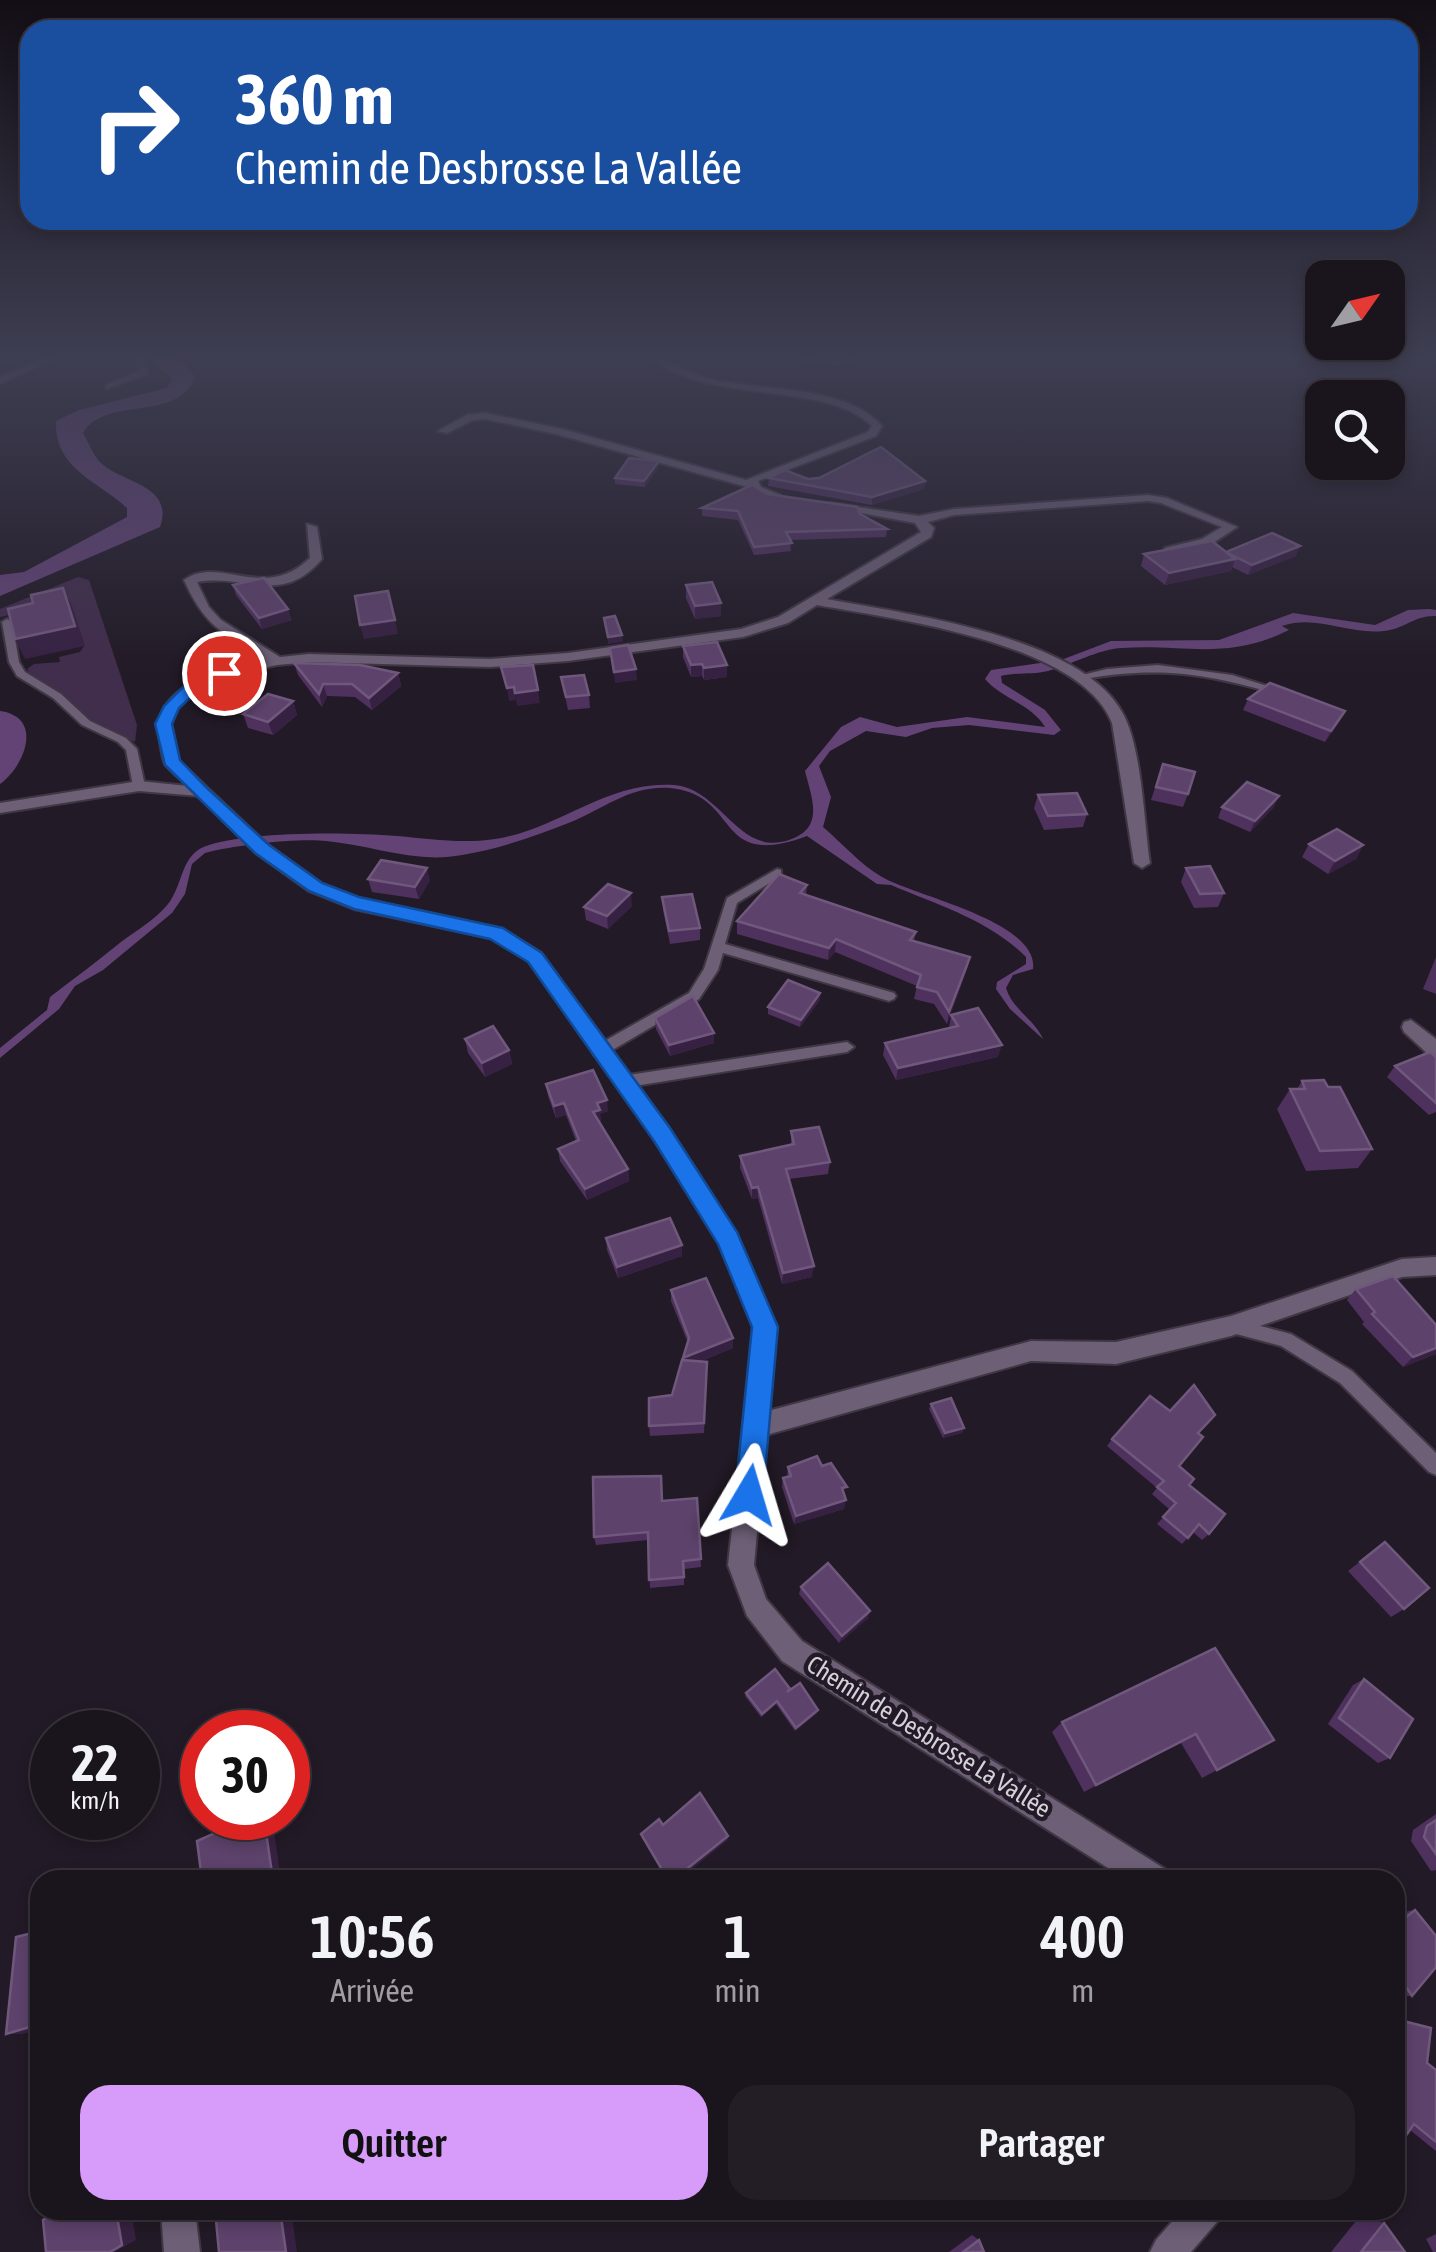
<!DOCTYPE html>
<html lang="fr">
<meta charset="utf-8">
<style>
body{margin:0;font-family:"Asap Condensed",sans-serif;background:#231d25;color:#f1f3f6;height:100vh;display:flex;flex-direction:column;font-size:38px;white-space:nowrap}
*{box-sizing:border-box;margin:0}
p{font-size:32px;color:#9f9ea3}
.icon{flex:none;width:55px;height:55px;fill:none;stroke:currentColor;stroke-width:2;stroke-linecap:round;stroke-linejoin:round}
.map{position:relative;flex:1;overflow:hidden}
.details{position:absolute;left:30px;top:1870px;width:1375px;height:350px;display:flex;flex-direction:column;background:#1a141c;border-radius:30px;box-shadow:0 5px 15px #0003,0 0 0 2px #38333b}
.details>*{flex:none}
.guide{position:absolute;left:20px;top:20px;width:1398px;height:210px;border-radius:30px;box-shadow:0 5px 15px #0003,0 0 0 2px #38333b;background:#1a4fa0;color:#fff;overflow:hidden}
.needle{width:65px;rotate:56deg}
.buttons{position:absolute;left:1305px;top:260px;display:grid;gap:20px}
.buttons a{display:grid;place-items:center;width:100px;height:100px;border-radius:20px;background:#1a141c;box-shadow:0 5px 15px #0003,0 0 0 2px #38333b;font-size:50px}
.speed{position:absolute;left:30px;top:1710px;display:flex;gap:20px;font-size:50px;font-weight:700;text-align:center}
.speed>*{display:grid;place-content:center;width:130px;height:130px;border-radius:50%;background:#1a141c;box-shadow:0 5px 15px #0003,0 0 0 2px #38333b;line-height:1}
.speed small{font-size:25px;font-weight:400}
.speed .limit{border:15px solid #d22;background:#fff;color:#111}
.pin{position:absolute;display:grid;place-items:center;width:85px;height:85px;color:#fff;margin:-42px;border:5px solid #fff;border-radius:50%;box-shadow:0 2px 10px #0007}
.me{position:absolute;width:110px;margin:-55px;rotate:7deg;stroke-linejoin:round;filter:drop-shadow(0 0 8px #0008)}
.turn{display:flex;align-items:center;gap:35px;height:210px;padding:0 50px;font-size:45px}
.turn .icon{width:130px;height:130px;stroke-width:2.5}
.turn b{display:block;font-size:70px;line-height:85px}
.eta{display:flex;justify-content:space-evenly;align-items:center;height:170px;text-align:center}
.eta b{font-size:60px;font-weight:600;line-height:70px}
.button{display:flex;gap:20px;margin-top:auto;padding:20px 50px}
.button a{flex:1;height:115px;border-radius:30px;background:#d79bf9;color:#111;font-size:40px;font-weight:600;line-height:115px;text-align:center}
.button a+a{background:#231d25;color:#f1f3f6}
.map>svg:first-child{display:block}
.green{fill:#412d4c}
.water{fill:#634376}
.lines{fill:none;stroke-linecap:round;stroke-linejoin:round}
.stream{stroke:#634376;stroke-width:4}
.service-casing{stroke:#3f3743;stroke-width:4}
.minor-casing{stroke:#3f3743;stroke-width:4}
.service{fill:#6d5f76;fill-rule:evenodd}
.minor{fill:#6d5f76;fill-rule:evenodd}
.wall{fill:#4f315e}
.shaded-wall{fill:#372142}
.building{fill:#5d426b;stroke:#70587d;stroke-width:2.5}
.route{fill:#1a73e8;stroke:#114b97;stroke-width:2.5}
.labels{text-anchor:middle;stroke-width:9;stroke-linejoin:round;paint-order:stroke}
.street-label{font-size:25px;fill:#d5d0d9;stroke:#221a26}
</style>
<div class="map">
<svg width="1436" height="2252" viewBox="0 0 1436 2252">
<rect width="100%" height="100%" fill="#221a26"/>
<path class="green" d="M78 577 89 580 137 725 135 742 88 720 59 691 32 676 27 669 34 664 60 662 59 657 80 652 84 646 70 602 0 617V609Z"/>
<g class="water">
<path d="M149 358H181L195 377C179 423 105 395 83 433 88 441 93 455 100 462 120 483 175 484 160 527L0 596V575L24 572 127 517V508C98 481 54 469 56 421L79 410 167 388 172 379Z"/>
<path d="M1429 609 1436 610V616C1415 615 1404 629 1384 631 1348 635 1317 614 1282 626L1289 630C1227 661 1186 644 1122 648 1098 649 1071 665 1048 671 1032 675 1016 672 1001 676L1002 683 1045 710 1061 730 1054 735 969 725 932 728 906 737 866 731 830 751 819 766 831 797 823 827C842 843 861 865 882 877 914 896 1039 921 1033 969L1013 975 1006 988C1012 1009 1035 1020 1043 1039L1010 1009 996 989 997 982 1026 964V957C989 920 938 905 891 885L877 884 807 836C713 871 742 795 670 788 631 785 605 808 571 822 536 836 499 849 462 855 415 864 372 845 326 841 300 838 231 845 205 853L192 864 185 894 172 913 103 970 75 986 59 1009 0 1058V1048L47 1010 50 997C73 979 98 961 121 942 137 930 155 920 168 904 184 884 180 853 209 845 256 831 347 832 397 836 431 839 461 844 495 839 557 830 608 780 674 785 722 789 738 857 789 840 825 828 812 799 805 771L841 727 860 717 897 727 967 717 1045 727C1031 704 1002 699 985 679L991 670 1061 660 1111 641 1219 640 1293 613 1375 625 1408 610Z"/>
<path d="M0 711C44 717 25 766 0 784Z"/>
</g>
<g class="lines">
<path class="stream" d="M797 358 834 363 860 358"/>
<defs>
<g id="service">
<path d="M7 619 12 622 19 662 25 672 61 694 90 721 126 738 137 749 145 786 143 788H135L133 786 126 750 118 742 82 725 53 698 17 676 9 662 2 622Z"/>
<path d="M1158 665 1232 675 1290 693 1285 696C1206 674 1161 665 1079 680L1074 677 1107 669Z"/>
<path d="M777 869 781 870V876L737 903 725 944 894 993 896 996 894 999 889 1001 723 953 718 970 699 999 604 1055H594L592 1051 594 1047 689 993 704 969 727 898Z"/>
<path d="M847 1042 854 1047 847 1052 622 1088 615 1082 622 1076Z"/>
<path d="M1231 1318 1291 1334 1352 1371 1436 1453V1475L1429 1472 1340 1383 1281 1346 1225 1331 1222 1326 1225 1321Z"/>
</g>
<g id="minor">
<path d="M44 358H57L0 384V377Z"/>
<path d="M135 358H145L147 374 106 389V385L139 371Z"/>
<path d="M651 358C671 358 690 374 710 379 761 391 846 385 882 426L876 436 758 481 761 487 780 495 782 497 776 500 751 488 556 434 485 419 473 420 447 433 438 431 467 415 485 413 562 429 746 480 868 432 872 426C826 380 711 406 651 358Z"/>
<path d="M1148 495 1167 498 1237 527 1210 545 1169 555 1165 554V548L1202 539 1222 527 1161 503 1148 501 954 515 928 522 934 528 931 537 827 599C907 614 1080 636 1122 712 1142 746 1144 823 1150 863L1142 868 1134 863 1112 723C1080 642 894 619 817 605L788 623 743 637 568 661 490 667 309 662 277 665 229 676 193 694 178 708 171 724 178 760 268 845 321 883 358 898 502 929 541 953 669 1128 736 1233 776 1327 768 1411 1031 1341 1116 1342 1231 1316 1402 1259 1436 1257V1275L1402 1277 1231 1336 1116 1364 1031 1361 766 1435 754 1565 766 1599 802 1641 1165 1869 1169 1880H1127L782 1661 747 1616 728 1565 754 1327 719 1243 655 1140 529 961 491 938 354 909 309 891 256 853 199 796 139 791 0 813V803L139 781 188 786C181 779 171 772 165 764 162 758 161 748 160 741 149 684 223 669 265 660 223 633 205 627 184 580 220 554 264 603 310 558L307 524 317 527 322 559C281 607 246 573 197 582L209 607 221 620 280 657 309 654 490 659 568 653 741 629 778 617 921 532 915 523 834 508 830 507V503L919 516 954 509Z"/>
<path d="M1411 1020 1436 1039V1057L1429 1055 1404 1032 1402 1027 1404 1022Z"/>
<path d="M161 2210H195L200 2252H164Z"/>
<path d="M1182 2210H1222L1217 2222 1191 2252H1150L1156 2240Z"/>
</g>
</defs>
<use href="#service" class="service-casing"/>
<use href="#minor" class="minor-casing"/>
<use href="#service" class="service"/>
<use href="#minor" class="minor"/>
</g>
<g class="wall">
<path d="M659 461V467L645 487 615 484V478Z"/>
<path d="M769 478H819L925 481 924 489 872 505 768 486Z"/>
<path d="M767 494 860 514 887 529 886 537 790 540 791 551 754 555 738 520 702 516V508Z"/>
<path d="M1226 552 1296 556 1248 575 1232 567 1231 571 1165 585 1141 566 1144 554Z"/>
<path d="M233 585 292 620 262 629 236 595Z"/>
<path d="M686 585 721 603V616L695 619 686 598Z"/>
<path d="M683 646 727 665V677L704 680 702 676 691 677 683 657Z"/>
<path d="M294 663 398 673 401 686 372 710 355 697 327 696 322 707 298 675Z"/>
<path d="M561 677 589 695 590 708 568 710Z"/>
<path d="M1248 699 1345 711 1339 722 1325 742 1243 710Z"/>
<path d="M293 701 297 715 273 735 248 728 243 714Z"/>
<path d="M1163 764 1188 794 1183 807 1151 800Z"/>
<path d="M1038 795 1087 814 1083 827 1044 830 1034 808Z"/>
<path d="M1222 807H1274L1250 832 1218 818Z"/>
<path d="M1309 844 1363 845 1356 859 1328 874 1302 857Z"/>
<path d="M1186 868 1224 893 1218 907 1194 908 1181 882Z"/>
<path d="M368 879 430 880 419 899 372 892Z"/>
<path d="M807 885 806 895 916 932 914 941 970 957 967 969 947 1024 934 1004 914 999 917 986 835 952 828 960 737 934V921Z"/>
<path d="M662 897 700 928V940L670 944 663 910Z"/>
<path d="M632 906 608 929 586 920 584 907Z"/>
<path d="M1436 957V994L1423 989Z"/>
<path d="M820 1000 800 1027 768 1014V1007Z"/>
<path d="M951 1015 998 1057 896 1080 883 1055 885 1043 949 1028Z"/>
<path d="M655 1018 714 1033V1043L670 1056 656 1029Z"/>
<path d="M465 1039 509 1050 512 1064 485 1077 468 1053Z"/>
<path d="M1436 1057V1112L1429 1115 1387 1077 1395 1066Z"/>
<path d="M1302 1081 1372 1149 1358 1168 1306 1171 1277 1109 1290 1089H1297Z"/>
<path d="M546 1084 608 1111 600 1114 601 1122 599 1123 628 1169 629 1181 587 1200 560 1161 558 1149 576 1141 566 1115 556 1118 548 1096Z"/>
<path d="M791 1131 830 1162 828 1174 789 1179 812 1277 782 1284 758 1198 752 1199 740 1168V1156L791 1145Z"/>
<path d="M606 1238 682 1256 618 1278 607 1250Z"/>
<path d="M1356 1289 1436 1354 1403 1367 1362 1324 1364 1322 1347 1300Z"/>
<path d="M671 1290 733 1348 699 1362 707 1373 704 1433 650 1436 649 1426 672 1395 688 1343 671 1301Z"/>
<path d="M931 1404 964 1428 962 1433 943 1438 929 1409Z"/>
<path d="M1199 1434 1179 1466 1189 1485 1209 1534 1202 1540 1193 1532 1182 1544 1157 1524 1170 1510 1152 1494 1157 1488 1107 1446 1112 1439Z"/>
<path d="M822 1466 845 1496 844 1509 794 1524 782 1487 783 1478 787 1477 788 1467Z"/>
<path d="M697 1498 701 1567 684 1569V1585L650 1588 648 1540 596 1545 594 1537 662 1501Z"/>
<path d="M1385 1542 1404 1609 1391 1617 1348 1571Z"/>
<path d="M801 1587 868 1618 839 1643 799 1594Z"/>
<path d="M1364 1679 1390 1758 1378 1763 1328 1724 1353 1685Z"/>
<path d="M790 1689 817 1713 795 1731 776 1704 761 1717 745 1696 746 1693Z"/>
<path d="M1062 1722 1274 1740 1202 1778 1181 1743 1084 1792 1052 1732Z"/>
<path d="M1436 1814V1870L1431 1871 1411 1841 1413 1830Z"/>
<path d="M1415 1910 1412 1996H1403L1395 1983V1921L1408 1911Z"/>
<path d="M1427 2063 1436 2070V2151L1410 2130Z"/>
<path d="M1360 2216 1384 2223 1405 2252H1331Z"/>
<path d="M1436 2234V2252H1433L1426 2239Z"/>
<path d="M972 2235 979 2240 984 2252H949Z"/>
</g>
<g class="shaded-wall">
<path d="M0 358H20L0 366Z"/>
<path d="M659 461V467L645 487 644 481Z"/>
<path d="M925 481 924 489 872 505V497Z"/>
<path d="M1300 546 1296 556 1248 575 1252 565Z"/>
<path d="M1235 559 1231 571 1165 585 1169 573Z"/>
<path d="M63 588 73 608 85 646 25 659 15 639Z"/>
<path d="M721 603V616L695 619V606Z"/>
<path d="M288 609 292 620 262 629 259 618Z"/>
<path d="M395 620 398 634 364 639 360 625Z"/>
<path d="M622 635 623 642 608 644V637Z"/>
<path d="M702 664V676L691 677V665Z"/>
<path d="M727 665V677L704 680V668Z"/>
<path d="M636 669 637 680 615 683 614 672Z"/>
<path d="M398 673 401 686 372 710 369 698Z"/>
<path d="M323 684 327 696 322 707 319 694Z"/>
<path d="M514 687 516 700 509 701 507 688Z"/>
<path d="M538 690 540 703 517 706 515 693Z"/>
<path d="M293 701 297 715 273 735 268 722Z"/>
<path d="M1345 711 1339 722 1325 742 1331 731Z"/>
<path d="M1279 796 1274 807 1250 832 1255 821Z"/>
<path d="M1363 845 1356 859 1328 874 1335 861Z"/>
<path d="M427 868 430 880 419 899 415 887Z"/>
<path d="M631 893 632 906 608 929 607 916Z"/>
<path d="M836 939 835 952 828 960 829 948Z"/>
<path d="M970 957 967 969 947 1024 949 1012Z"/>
<path d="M820 993V1000L800 1027 801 1020Z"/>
<path d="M714 1033V1043L670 1056 669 1045Z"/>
<path d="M1002 1045 998 1057 896 1080 898 1068Z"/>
<path d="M509 1050 512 1064 485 1077 482 1063Z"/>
<path d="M607 1100 608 1111 600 1114 601 1122 594 1124 593 1112 597 1103Z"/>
<path d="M564 1103 566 1115 556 1118 554 1106Z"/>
<path d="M628 1169 629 1181 587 1200 585 1189Z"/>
<path d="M758 1187V1198L752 1199V1188Z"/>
<path d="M682 1245V1256L618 1278 617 1267Z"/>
<path d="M814 1266 812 1277 782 1284 783 1273Z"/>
<path d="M733 1338V1348L684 1368 683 1358Z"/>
<path d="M1436 1348V1354L1403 1367 1413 1357Z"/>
<path d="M964 1428 962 1433 943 1438 945 1433Z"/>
<path d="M846 1500 844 1509 794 1524 796 1516Z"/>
<path d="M870 1611 868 1618 839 1643 842 1636Z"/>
<path d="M818 1710 817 1713 795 1731 796 1728Z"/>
<path d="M1196 1734 1181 1743 1084 1792 1096 1785Z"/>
<path d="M264 1818H272L281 1880H273Z"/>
<path d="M728 1836V1840L678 1880H673Z"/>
<path d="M40 2024V2029L23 2034H6Z"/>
<path d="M116 2210H131L136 2240 114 2252H110Z"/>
<path d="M280 2210H291L297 2252H286Z"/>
</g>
<g class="building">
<path d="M881 447 925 481 872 497 769 478 785 470 808 479 819 478Z"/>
<path d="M629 458 659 461 644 481 615 478Z"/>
<path d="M752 485 767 494 857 507 860 514 887 529 786 532 792 543 754 547 738 511 702 508Z"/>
<path d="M1272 533 1300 546 1252 565 1226 552Z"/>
<path d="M1212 541 1235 559 1169 573 1144 554Z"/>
<path d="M264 578 288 609 259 618 233 585Z"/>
<path d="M712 582 721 603 695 606 686 585Z"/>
<path d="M63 588 75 626 15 639 8 609 33 603 31 595Z"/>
<path d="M388 591 395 620 360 625 355 596Z"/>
<path d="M615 616 622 635 608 637 604 618Z"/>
<path d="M717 642 727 665 704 668 702 664 691 665 683 646Z"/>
<path d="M628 645 636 669 614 672 610 648Z"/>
<path d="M294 663 360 665 398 673 369 698 352 684H323L319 694Z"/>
<path d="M533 665 538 690 515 693 514 687 507 688 501 667Z"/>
<path d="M584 675 589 695 566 697 561 677Z"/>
<path d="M1270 683 1345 711 1331 731 1248 699Z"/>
<path d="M268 694 293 701 268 722 243 714Z"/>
<path d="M1163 764 1195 772 1188 794 1156 787Z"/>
<path d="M1247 782 1279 796 1255 821 1222 807Z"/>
<path d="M1077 793 1087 814 1048 816 1038 795Z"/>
<path d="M1337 829 1363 845 1335 861 1309 844Z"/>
<path d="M381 860 427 868 415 887 368 879Z"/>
<path d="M1210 866 1224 893 1200 894 1186 868Z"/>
<path d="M779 874 807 885 800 893 916 932 910 940 970 957 949 1012 937 992 917 987 921 975 836 939 829 948 737 921Z"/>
<path d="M608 884 631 893 607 916 584 907Z"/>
<path d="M692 894 700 928 669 931 662 897Z"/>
<path d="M788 980 820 993 801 1020 768 1007Z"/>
<path d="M693 996 714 1033 669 1045 655 1018Z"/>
<path d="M978 1008 1002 1045 898 1068 885 1043 958 1026 951 1015Z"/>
<path d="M493 1026 509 1050 482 1063 465 1039Z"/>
<path d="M1430 1052 1436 1057V1103L1395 1066Z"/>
<path d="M593 1070 607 1100 597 1103 600 1110 593 1112 628 1169 585 1189 558 1149 579 1140 564 1103 554 1106 546 1084Z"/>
<path d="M1324 1080 1328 1087H1340L1372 1149 1320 1151 1290 1089H1305L1302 1081Z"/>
<path d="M819 1127 830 1162 786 1169 814 1266 783 1273 758 1187 752 1188 740 1156 794 1144 791 1131Z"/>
<path d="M670 1218 682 1245 617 1267 606 1238Z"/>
<path d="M1393 1276 1436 1325V1348L1413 1357 1372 1314 1375 1312 1356 1289Z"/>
<path d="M706 1278 733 1338 683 1358 689 1338 671 1290Z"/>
<path d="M682 1360 707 1362 704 1423 649 1426V1398L672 1395Z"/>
<path d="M1194 1385 1215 1415 1198 1433 1203 1437 1179 1466 1194 1479 1189 1485 1225 1514 1209 1534 1199 1524 1188 1538 1163 1517 1176 1503 1157 1487 1164 1481 1112 1439 1150 1396 1170 1411Z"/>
<path d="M951 1398 964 1428 945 1433 931 1404Z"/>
<path d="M817 1456 822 1466 831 1463 847 1487 842 1488 846 1500 796 1516 783 1478 791 1476 788 1467Z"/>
<path d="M661 1476 662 1501 697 1498 701 1559 683 1561 684 1577 649 1580 648 1532 594 1537 593 1477Z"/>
<path d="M1385 1542 1429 1588 1404 1609 1360 1562Z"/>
<path d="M828 1563 870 1611 842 1636 801 1587Z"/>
<path d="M1215 1648 1274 1740 1217 1770 1196 1734 1096 1785 1062 1722Z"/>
<path d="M775 1669 790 1689 787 1692 800 1683 818 1710 796 1728 777 1701 762 1714 746 1693Z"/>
<path d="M1364 1679 1413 1719 1390 1758 1339 1718Z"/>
<path d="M700 1793 728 1836 673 1880H668L641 1834 659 1819 663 1825Z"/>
<path d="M249 1818H264L273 1880H202L197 1841Z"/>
<path d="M1436 1820V1854L1424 1837 1427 1826Z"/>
<path d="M1415 1910 1436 1936V1967L1412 1996 1395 1970V1926Z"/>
<path d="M40 1931V2024L6 2034 16 1937Z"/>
<path d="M1395 2019 1431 2028 1427 2063 1436 2070V2142L1414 2124 1395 2151Z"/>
<path d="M59 2210H116L122 2245 110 2252H46L43 2220Z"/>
<path d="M215 2210H280L286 2252H219Z"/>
<path d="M1384 2223 1405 2252H1361Z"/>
<path d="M979 2240 984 2252H963Z"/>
</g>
<linearGradient id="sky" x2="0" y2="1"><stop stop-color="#130e15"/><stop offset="0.53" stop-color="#3e3e52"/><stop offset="1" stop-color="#3e3e52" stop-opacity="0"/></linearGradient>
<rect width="1436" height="673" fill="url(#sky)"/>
<path class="route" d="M218 670 232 673 194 694 179 708 172 724 180 760 207 788 269 845 322 883 359 897 503 928 542 953 670 1128 737 1232 778 1327 763 1495 759 1505 749 1509 739 1505 735 1495 752 1327 718 1244 654 1141 528 962 490 939 354 909 309 891 255 853 165 765 155 724 164 706 183 687Z"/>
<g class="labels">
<g class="street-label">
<text transform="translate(929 1736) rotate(32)" y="9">Chemin de Desbrosse La Vallée</text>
</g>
</g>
</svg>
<div class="buttons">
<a><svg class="needle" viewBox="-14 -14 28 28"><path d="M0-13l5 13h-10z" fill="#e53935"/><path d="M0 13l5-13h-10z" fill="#9f9ea3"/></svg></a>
<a><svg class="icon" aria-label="search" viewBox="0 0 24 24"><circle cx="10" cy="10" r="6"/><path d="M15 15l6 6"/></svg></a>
</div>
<div class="speed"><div>22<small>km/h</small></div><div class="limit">30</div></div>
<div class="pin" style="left:224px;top:673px;background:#d93025"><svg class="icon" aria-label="arrive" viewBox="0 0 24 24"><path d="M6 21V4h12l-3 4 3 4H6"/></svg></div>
<svg class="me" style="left:749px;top:1495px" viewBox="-20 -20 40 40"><path d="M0-17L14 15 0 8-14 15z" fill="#1a73e8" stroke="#fff" stroke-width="4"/></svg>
<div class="guide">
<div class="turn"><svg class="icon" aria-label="right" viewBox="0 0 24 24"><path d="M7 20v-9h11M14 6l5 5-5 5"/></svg><div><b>360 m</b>Chemin de Desbrosse La Vallée</div></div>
</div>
<section class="details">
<div class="eta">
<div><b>10:56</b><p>Arrivée</p></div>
<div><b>1</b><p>min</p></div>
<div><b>400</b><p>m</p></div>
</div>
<div class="button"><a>Quitter</a><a>Partager</a></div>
</section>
</div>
